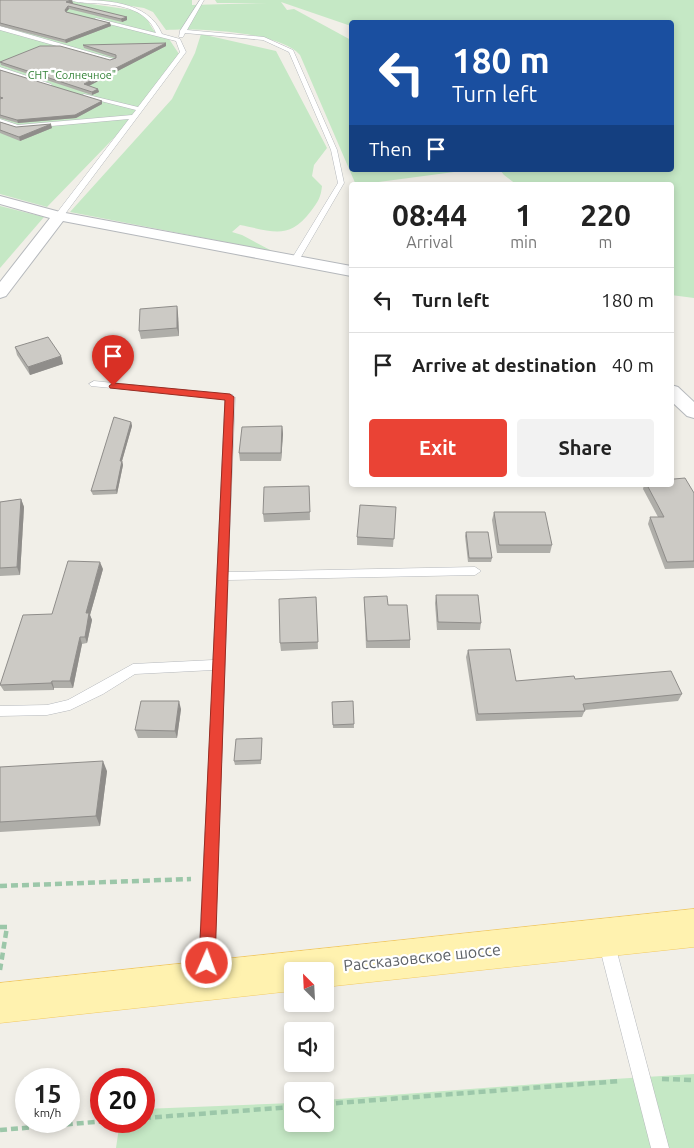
<!DOCTYPE html>
<meta charset="utf-8">
<style>
body{margin:0;font-family:Ubuntu,sans-serif;background:#f2f2f2;color:#222;height:100vh;display:flex;flex-direction:column;font-size:19px;white-space:nowrap}
*{box-sizing:border-box;margin:0}
p{font-size:16px;color:#767676}
.icon{flex:none;width:28px;height:28px;fill:none;stroke:currentColor;stroke-width:2;stroke-linecap:round;stroke-linejoin:round}
.map{position:relative;flex:1;overflow:hidden}
.panel{position:absolute;left:349px;top:182px;width:325px;height:305px;display:flex;flex-direction:column;background:#fff;border-radius:5px;box-shadow:0 2px 8px #0003}
.panel>*{flex:none}
.guide{position:absolute;left:349px;top:20px;width:325px;height:152px;border-radius:5px;box-shadow:0 2px 8px #0003;background:#1a4fa0;color:#fff;overflow:hidden}
.needle{width:32px;rotate:336deg}
.tools{position:absolute;left:284px;top:962px;display:grid;gap:10px}
.tools a{display:grid;place-items:center;width:50px;height:50px;border-radius:5px;background:#fff;box-shadow:0 2px 8px #0003;font-size:25px}
.speed{position:absolute;left:15px;top:1068px;display:flex;gap:10px;font-size:25px;font-weight:700;text-align:center}
.speed>*{display:grid;place-content:center;width:65px;height:65px;border-radius:50%;background:#fff;box-shadow:0 2px 8px #0003;line-height:1}
.speed small{font-size:12px;font-weight:400}
.speed .limit{border:8px solid #d22;background:#fff;color:#111}
.pin{position:absolute;display:grid;place-items:center;width:42px;height:42px;color:#fff;margin:-51px -21px;border-radius:50% 50% 50% 0;rotate:-45deg;box-shadow:0 0 5px #0007}
.pin .icon{rotate:45deg}
.me{position:absolute;width:55px;margin:-28px;rotate:2deg;stroke-linejoin:round;filter:drop-shadow(0 0 4px #0008)}
.turn{display:flex;align-items:center;gap:18px;height:105px;padding:0 20px;font-size:22px}
.turn .icon{width:65px;height:65px;stroke-width:2.5}
.turn b{display:block;font-size:35px;line-height:42px}
.then{display:flex;align-items:center;height:48px;padding:0 20px;background:#0003;gap:10px;font-size:19px}
.eta{display:flex;justify-content:space-evenly;align-items:center;height:85px;text-align:center}
.eta b{font-size:30px;font-weight:700;line-height:35px}
.button{display:flex;gap:10px;margin-top:auto;padding:10px 20px}
.button a{flex:1;height:58px;border-radius:5px;background:#ea4335;color:#fff;font-size:20px;font-weight:700;line-height:58px;text-align:center}
.button a+a{background:#f2f2f2;color:#222}
ul{padding:0;list-style:none}
li{display:flex;align-items:center;gap:15px;height:65px;padding:0 20px;border-top:1px solid #e0e0e0}
li div{flex:1}
li b{display:block;font-size:19px}
li em{font-style:normal}
.map>svg:first-child{display:block}
.green{fill:#c5e8c5}
.lines{fill:none;stroke-linecap:round;stroke-linejoin:round}
.service-casing{stroke:#b5b8bc;stroke-width:1}
.minor-casing{stroke:#b5b8bc;stroke-width:2}
.primary-casing{stroke:#f2c960;stroke-width:1}
.path{stroke:#9cc7a9;stroke-width:4.5;stroke-dasharray:7 4;stroke-linecap:butt}
.service{fill:#fff;fill-rule:evenodd}
.minor{fill:#fff;fill-rule:evenodd}
.primary{fill:#fff2af;fill-rule:evenodd}
.wall{fill:#afaea9}
.shaded-wall{fill:#8f8d8a}
.building{fill:#cccac5;stroke:#8f8d8a}
.route{fill:#ea4335;stroke:#982c22}
.labels{text-anchor:middle;stroke-width:4.5;stroke-linejoin:round;paint-order:stroke}
.far-park-label{font-size:11px;fill:#348238;stroke:#fff}
.near-street-label{font-size:16px;fill:#5f6368;stroke:#fff}
</style>
<div class="map">
<svg width="694" height="1148" viewBox="0 0 694 1148">
<rect width="100%" height="100%" fill="#f1efe8"/>
<g class="green">
<path d="M0 0H64L139 11 145 14C151 27 154 35 169 39L179 54 139 112 47 207 0 194Z"/>
<path d="M92 0H192V5L268 3H217L215 0H694V298L671 295V185H517L504 175 500 170H671V22H351V26L281 2 287 10 294 9 351 40V170H469L356 185 300 55C279 31 197 28 166 30L153 12 144 8Z"/>
<path d="M201 34 276 51 327 148 314 165 312 176 322 186C321 197 318 202 311 211 288 241 273 231 240 225L232 232 242 235 272 251 70 212 172 99 195 53Z"/>
<path d="M0 206 44 217 0 268Z"/>
<path d="M694 1074V1148H116L120 1121H144V1109L292 1103V1124H325V1100L550 1083Z"/>
</g>
<g class="lines">
<defs>
<g id="service">
<path d="M71 0C103 0 148 0 162 34L180 39 186 52 62 218H59L55 216 56 214 129 119 18 129 0 123V119L18 125 132 115 136 110 81 96 84 94 138 107 180 52 176 41 93 20 96 18 156 33C146 7 117 5 93 3 86 3 77 3 71 0Z"/>
<path d="M200 0H204L187 30 264 37 293 50 337 150 344 183 298 262 291 260 338 183 331 150 289 52 263 40 185 33 183 37H179L180 31Z"/>
<path d="M0 26 114 59 115 60 110 61 0 30Z"/>
<path d="M0 67 51 84 52 85 47 86 0 71Z"/>
<path d="M94 381 233 395 235 397 228 572 475 567 481 571 475 575 228 580 214 976 212 982 206 984 200 982 198 976 213 670 135 674 103 694 70 710 47 715 0 716V706L47 705 68 700 133 664 213 660 225 399 91 386 89 384Z"/>
<path d="M606 933 611 936 614 941 669 1148H651L598 941 601 936Z"/>
</g>
<g id="minor">
<path d="M0 196 60 212 351 266V276L63 221 6 296 0 298V282L50 218 0 204Z"/>
<path d="M671 385 678 387 694 402V418L687 416 671 401Z"/>
</g>
<path id="primary" d="M694 909V947L325 987V971H292V991L0 1023V983Z"/>
</defs>
<use href="#service" class="service-casing"/>
<use href="#minor" class="minor-casing"/>
<use href="#primary" class="primary-casing"/>
<g class="path">
<path d="M0 886 191 879"/>
<path d="M0 927H7L0 970"/>
<path d="M662 1079 694 1080"/>
<path d="M325 1104 621 1081"/>
<path d="M144 1118 292 1107"/>
<path d="M0 1130 107 1121"/>
</g>
<use href="#service" class="service"/>
<use href="#minor" class="minor"/>
<use href="#primary" class="primary"/>
</g>
<g class="wall">
<path d="M0 0 73 3H71L127 20 122 22 69 9 66 12 110 23 111 26 66 43 0 26Z"/>
<path d="M83 45 166 46 88 86 98 89 99 92 92 95 1 65 0 62 110 60 115 58 84 48Z"/>
<path d="M0 70 102 104 76 118 18 123 0 118Z"/>
<path d="M0 122 16 127 52 128 20 141 0 133Z"/>
<path d="M177 306 178 314 179 336 141 339 139 331Z"/>
<path d="M15 347 61 356 63 364 30 375 17 355Z"/>
<path d="M131 422 132 426 122 461 123 465 117 494 93 495 91 491Z"/>
<path d="M282 426 283 434 281 461H240L239 453Z"/>
<path d="M674 479 694 493V568L665 569 648 524 650 517H658L643 489 644 485H671Z"/>
<path d="M309 486 310 520 264 522 263 514Z"/>
<path d="M21 499 24 507 20 575 0 576V502Z"/>
<path d="M396 507 393 547 357 545V537Z"/>
<path d="M494 512 552 545 550 553H497L492 520Z"/>
<path d="M466 532 492 558 491 562H468L465 536Z"/>
<path d="M103 569 90 615 92 620 87 643 82 644 73 688H54V690L4 691 0 685 52 614Z"/>
<path d="M436 595 481 623 480 630H437L435 603Z"/>
<path d="M316 597 318 649 281 651 280 643Z"/>
<path d="M364 597 410 640V648H366Z"/>
<path d="M468 650 516 681 575 679 682 694 678 701 585 710 582 717 476 721 466 657Z"/>
<path d="M353 701 354 728H333L332 702Z"/>
<path d="M181 709 177 738H138L135 730Z"/>
<path d="M262 738 261 764 235 765 234 761Z"/>
<path d="M0 767 107 771 100 826 0 832Z"/>
</g>
<g class="shaded-wall">
<path d="M72 0 73 3 66 5V2Z"/>
<path d="M68 6 69 9 65 13V10Z"/>
<path d="M127 17V20L122 22 121 19Z"/>
<path d="M110 23 111 26 66 43 65 40Z"/>
<path d="M166 43V46L85 88 84 84Z"/>
<path d="M98 89 99 92 92 95V92Z"/>
<path d="M102 101V104L76 118 18 123 17 120Z"/>
<path d="M51 124 52 128 20 141 19 137Z"/>
<path d="M177 306 178 314 179 336 177 328Z"/>
<path d="M61 356 63 364 30 375 28 367Z"/>
<path d="M131 422 132 426 122 461 123 465 117 494 116 490 120 461Z"/>
<path d="M282 426 283 434 281 461V453Z"/>
<path d="M21 499 24 507 20 575 17 567Z"/>
<path d="M100 562 103 569 90 615 92 620 87 643 85 637 86 613Z"/>
<path d="M80 637 82 644 73 688 70 681Z"/>
<path d="M52 681 54 688V690L51 683Z"/>
<path d="M179 701 181 709 177 738 175 731Z"/>
<path d="M103 761 107 771 100 826 96 816Z"/>
</g>
<g class="building">
<path d="M0 0H71L66 2 127 17 121 19 68 6 65 10 66 12 110 23 65 40 0 23Z"/>
<path d="M166 43 84 84 98 89 92 92 0 62 40 46H60L110 60 116 58V55L83 45Z"/>
<path d="M0 70 102 101 75 115 17 120 0 115V99L3 98 0 97Z"/>
<path d="M0 122 16 127 51 124 19 137 0 130Z"/>
<path d="M177 306V328L139 331 140 309Z"/>
<path d="M48 337 61 356 28 367 15 347Z"/>
<path d="M114 417 131 422 120 461H122L116 490 91 491Z"/>
<path d="M282 426 281 453H239L242 427Z"/>
<path d="M671 476 674 479 685 478 694 493V561L667 562 650 517H664L647 485H671Z"/>
<path d="M309 486 310 512 263 514 264 487Z"/>
<path d="M21 499 17 567 0 568V502Z"/>
<path d="M360 505 396 507 394 539 357 537Z"/>
<path d="M494 512H545L552 545H499Z"/>
<path d="M466 532H488L492 558H469Z"/>
<path d="M68 561 100 562 86 613H89L85 637H80L70 681H52L51 683 0 685 23 615 52 614Z"/>
<path d="M436 595H478L481 623 438 622Z"/>
<path d="M387 596 388 605H407L410 640 367 641 364 597Z"/>
<path d="M316 597 318 642 280 643 279 599Z"/>
<path d="M510 649 516 681 574 676 575 679 671 671 682 694 583 704 585 711 478 714 468 650Z"/>
<path d="M141 701H179L175 731 135 730Z"/>
<path d="M353 701 354 724 333 725 332 702Z"/>
<path d="M262 738 261 760 234 761 236 739Z"/>
<path d="M103 761 96 816 0 822V767Z"/>
</g>
<path class="route" d="M113 383 230 394 234 397 215 963 212 969 207 971 201 969 199 963 225 400 110 388 109 386Z"/>
<g class="labels">
<g class="far-park-label">
<text x="72" y="79">СНТ "Солнечное"</text>
</g>
<g class="near-street-label">
<text transform="translate(422 957) rotate(-6)" y="6">Рассказовское шоссе</text>
</g>
</g>
</svg>
<div class="tools">
<a><svg class="needle" viewBox="-14 -14 28 28"><path d="M0-13l5 13h-10z" fill="#e53935"/><path d="M0 13l5-13h-10z" fill="#767676"/></svg></a>
<a><svg class="icon" aria-label="sound" viewBox="0 0 24 24"><path d="M4 9h4l5-4v14l-5-4H4zM17 9q2 3 0 6"/></svg></a>
<a><svg class="icon" aria-label="search" viewBox="0 0 24 24"><circle cx="10" cy="10" r="6"/><path d="M15 15l6 6"/></svg></a>
</div>
<div class="speed"><div>15<small>km/h</small></div><div class="limit">20</div></div>
<div class="pin" style="left:113px;top:386px;background:#d93025"><svg class="icon" aria-label="arrive" viewBox="0 0 24 24"><path d="M6 21V4h12l-3 4 3 4H6"/></svg></div>
<svg class="me" style="left:207px;top:963px" viewBox="-20 -20 40 40"><circle r="17" fill="#ea4335" stroke="#fff" stroke-width="3"/><path d="M0-11L8 9 0 5-8 9z" fill="#fff"/></svg>
<div class="guide">
<div class="turn"><svg class="icon" aria-label="left" viewBox="0 0 24 24"><path d="M17 20v-9H6M10 6l-5 5 5 5"/></svg><div><b>180 m</b>Turn left</div></div>
<div class="then">Then<svg class="icon" aria-label="arrive" viewBox="0 0 24 24"><path d="M6 21V4h12l-3 4 3 4H6"/></svg></div>
</div>
<section class="panel">
<div class="eta">
<div><b>08:44</b><p>Arrival</p></div>
<div><b>1</b><p>min</p></div>
<div><b>220</b><p>m</p></div>
</div>
<ul>
<li><svg class="icon" aria-label="left" viewBox="0 0 24 24"><path d="M17 20v-9H6M10 6l-5 5 5 5"/></svg><div><b>Turn left</b></div><em>180 m</em></li>
<li><svg class="icon" aria-label="arrive" viewBox="0 0 24 24"><path d="M6 21V4h12l-3 4 3 4H6"/></svg><div><b>Arrive at destination</b></div><em>40 m</em></li>
</ul>
<div class="button"><a>Exit</a><a>Share</a></div>
</section>
</div>
